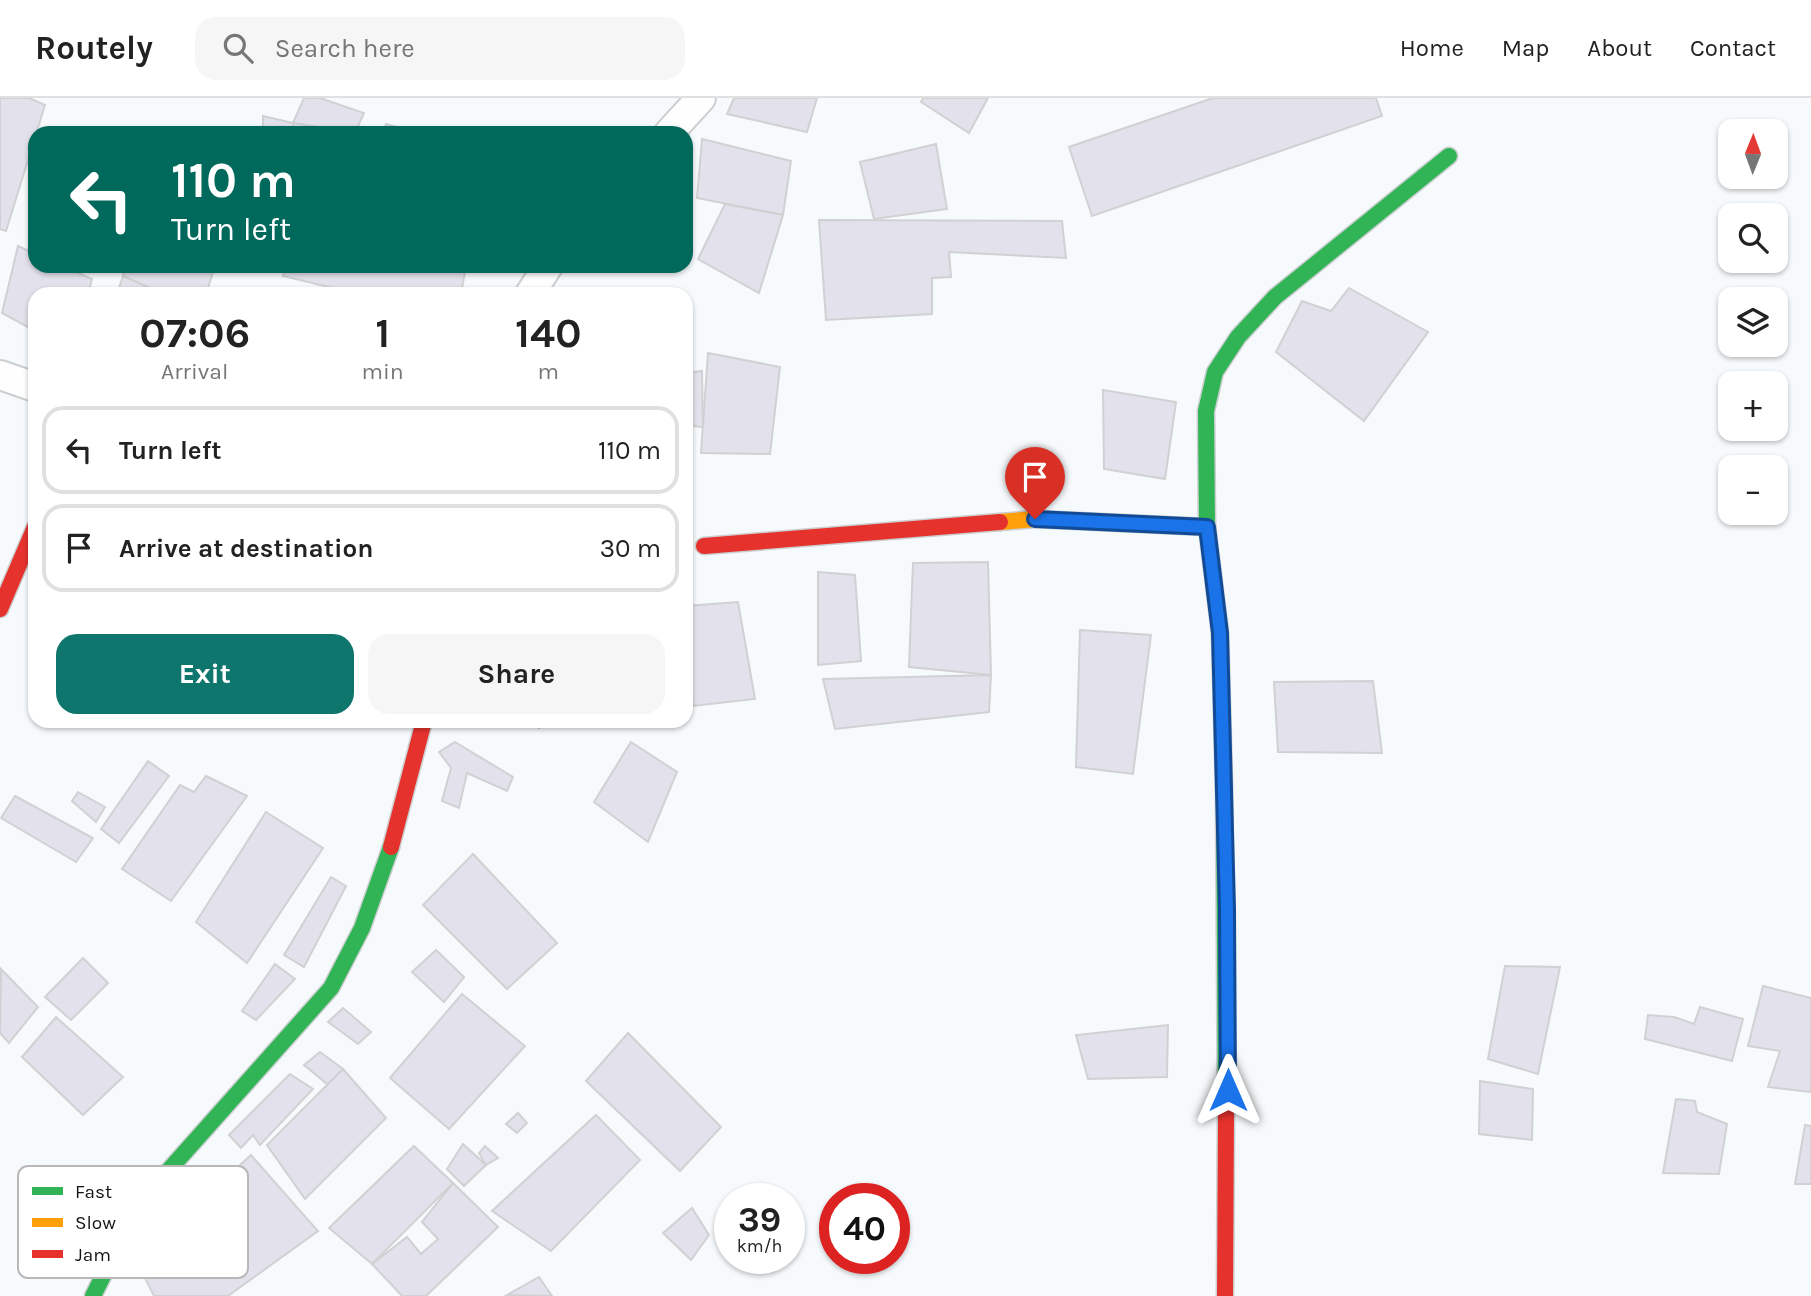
<!DOCTYPE html>
<meta charset="utf-8">
<style>
body{margin:0;font-family:Karla,sans-serif;background:#f6f6f6;color:#222;height:100vh;display:flex;flex-direction:column;font-size:26px;white-space:nowrap}
*{box-sizing:border-box;margin:0}
p{font-size:23px;color:#767676}
.icon{flex:none;width:38px;height:38px;fill:none;stroke:currentColor;stroke-width:2;stroke-linecap:round;stroke-linejoin:round}
.map{position:relative;flex:1;overflow:hidden}
.side{position:absolute;left:28px;top:189px;width:665px;height:441px;display:flex;flex-direction:column;background:#fff;border-radius:21px;box-shadow:0 2px 5px #0004}
.side>*{flex:none}
.guide{position:absolute;left:28px;top:28px;width:665px;height:147px;border-radius:21px;box-shadow:0 2px 5px #0004;background:#00695c;color:#fff;overflow:hidden}
.needle{width:46px;rotate:1deg}
.fabs{position:absolute;left:1718px;top:21px;display:grid;gap:14px}
.fabs a{display:grid;place-items:center;width:70px;height:70px;border-radius:14px;background:#fff;box-shadow:0 2px 5px #0004;font-size:35px}
.speed{position:absolute;left:714px;top:1085px;display:flex;gap:14px;font-size:35px;font-weight:700;text-align:center}
.speed>*{display:grid;place-content:center;width:91px;height:91px;border-radius:50%;background:#fff;box-shadow:0 2px 5px #0004;line-height:1}
.speed small{font-size:18px;font-weight:400}
.speed .limit{border:10px solid #d22;background:#fff;color:#111}
.pin{position:absolute;display:grid;place-items:center;width:60px;height:60px;color:#fff;margin:-72px -30px;border-radius:50% 50% 50% 0;rotate:-45deg;box-shadow:0 0 7px #0007}
.pin .icon{rotate:45deg}
.me{position:absolute;width:77px;margin:-38px;rotate:0deg;stroke-linejoin:round;filter:drop-shadow(0 0 5px #0008)}
.turn{display:flex;align-items:center;gap:24px;height:147px;padding:0 28px;font-size:32px}
.turn .icon{width:91px;height:91px;stroke-width:2.5}
.turn b{display:block;font-size:49px;line-height:60px}
.eta{display:flex;justify-content:space-evenly;align-items:center;height:119px;text-align:center}
.eta b{font-size:42px;font-weight:700;line-height:49px}
.cta{display:flex;gap:14px;margin-top:auto;padding:14px 28px}
.cta a{flex:1;height:80px;border-radius:21px;background:#0f766e;color:#fff;font-size:28px;font-weight:700;line-height:80px;text-align:center}
.cta a+a{background:#f6f6f6;color:#222}
ul{padding:0;list-style:none}
li{display:flex;align-items:center;gap:21px;height:88px;margin:0 14px 10px;padding:0 14px;border:4px solid #e0e0e0;border-radius:21px}
li div{flex:1}
li b{display:block;font-size:26px}
li em{font-style:normal}
header{display:flex;align-items:center;gap:42px;box-sizing:border-box;height:98px;padding:0 35px;background:#fff;border-bottom:2px solid #e0e0e0}
header strong{font-size:33px}
nav{display:flex;gap:38px;margin-inline-start:auto;font-size:24px}
.search{width:490px;height:63px;background:#f6f6f6;display:flex;align-items:center;gap:18px;box-sizing:border-box;padding:0 24px;border-radius:21px;color:#767676;font-size:26px}
.map>svg:first-child{display:block}
.building{fill:#e3e1eb;stroke:#d0d1d3;stroke-width:2}
.lines{fill:none;stroke-linecap:round;stroke-linejoin:round}
.street-casing{stroke:#cccfd0;stroke-width:32}
.fast-casing{stroke:#cccfd0;stroke-width:19}
.slow-casing{stroke:#cccfd0;stroke-width:19}
.jam-casing{stroke:#cccfd0;stroke-width:19}
.street{stroke:#fefeff;stroke-width:28}
.fast{stroke:#30b455;stroke-width:16}
.slow{stroke:#ff9f0a;stroke-width:16}
.jam{stroke:#e5322d;stroke-width:16}
.route-casing{stroke:#114b97;stroke-width:18}
.route{stroke:#1a73e8;stroke-width:12}
.key{fill:#fff;stroke:#b8b8b9;stroke-width:2}
.key-label{font-size:19px;fill:#121415}
</style>
<header>
<strong>Routely</strong>
<div class="search"><svg class="icon" aria-label="search" viewBox="0 0 24 24"><circle cx="10" cy="10" r="6"/><path d="M15 15l6 6"/></svg>Search here</div>
<nav><a>Home</a><a>Map</a><a>About</a><a>Contact</a></nav>
</header>
<div class="map">
<svg width="1811" height="1198" viewBox="0 0 1811 1198">
<rect width="100%" height="100%" fill="#f7fafc"/>
<g class="building">
<path d="M0 0H29L45 7 6 133 0 131Z"/>
<path d="M304 0H320L364 15 355 35 293 25Z"/>
<path d="M734 0H817L807 34 727 16Z"/>
<path d="M923 0H988L969 35 921 4Z"/>
<path d="M1213 0H1376L1382 18 1092 118 1069 49Z"/>
<path d="M263 18 293 25V35H263Z"/>
<path d="M293 25 351 35H293Z"/>
<path d="M386 26 419 35H383Z"/>
<path d="M702 41 791 63 783 117 697 100Z"/>
<path d="M936 46 947 111 874 121 860 64Z"/>
<path d="M725 106 783 117 759 195 698 161Z"/>
<path d="M819 122 1062 123 1066 160 949 154 951 179 932 180V216L826 222Z"/>
<path d="M18 148 35 156V168H63L92 181 88 196H35V233L2 215Z"/>
<path d="M124 168H215L206 196H163L123 178Z"/>
<path d="M285 168H466L461 196H358L283 178Z"/>
<path d="M123 178 163 196H117Z"/>
<path d="M1349 190 1428 234 1364 323 1276 254 1302 203 1331 213Z"/>
<path d="M708 255 780 269 770 356 701 355Z"/>
<path d="M702 273 703 329 686 327V275Z"/>
<path d="M1103 292 1176 304 1165 381 1104 371Z"/>
<path d="M988 464 991 577 909 569 913 465Z"/>
<path d="M818 474 855 477 861 563 818 567Z"/>
<path d="M738 504 755 601 693 608 686 561V508Z"/>
<path d="M1080 532 1151 537 1133 676 1076 669Z"/>
<path d="M991 577 989 614 835 631 823 581Z"/>
<path d="M1373 583 1382 655 1278 654 1274 584Z"/>
<path d="M535 623H552L539 630Z"/>
<path d="M455 644 513 679 507 693 467 675 459 710 442 703 451 670 439 654Z"/>
<path d="M631 644 677 674 648 744 594 704Z"/>
<path d="M148 663 169 678 119 745 101 731Z"/>
<path d="M206 678 247 698 171 803 122 771 180 687 194 694Z"/>
<path d="M78 694 105 709 96 724 72 703Z"/>
<path d="M15 698 93 740 76 764 1 720Z"/>
<path d="M266 714 323 750 247 865 196 824Z"/>
<path d="M473 756 557 845 507 891 423 807Z"/>
<path d="M331 779 346 788 304 869 284 857Z"/>
<path d="M436 852 464 879 444 904 412 874Z"/>
<path d="M83 860 108 885 71 922 45 899Z"/>
<path d="M275 866 295 881 256 922 242 913Z"/>
<path d="M1505 868 1560 869 1538 976 1488 961Z"/>
<path d="M1 871 38 909 9 945 0 935Z"/>
<path d="M1763 888 1811 900V994L1768 989 1780 953 1748 948Z"/>
<path d="M462 896 525 948 449 1031 390 980Z"/>
<path d="M1700 909 1743 921 1732 963 1645 941 1648 917 1674 919 1694 926Z"/>
<path d="M343 910 371 934 358 946 328 924Z"/>
<path d="M56 919 123 979 83 1017 22 959Z"/>
<path d="M1168 927 1167 979 1088 981 1076 937Z"/>
<path d="M628 935 721 1029 680 1073 586 983Z"/>
<path d="M320 954 343 971 328 987 304 967Z"/>
<path d="M343 971 386 1020 305 1101 267 1047Z"/>
<path d="M290 976 313 991 260 1047 253 1037 241 1050 229 1037Z"/>
<path d="M1480 983 1533 991 1532 1042 1479 1036Z"/>
<path d="M1676 1001 1695 1003 1697 1014 1727 1026 1719 1076 1663 1075Z"/>
<path d="M518 1015 527 1025 517 1035 506 1026Z"/>
<path d="M596 1017 640 1062 551 1153 492 1113Z"/>
<path d="M1805 1027 1811 1028V1086H1795Z"/>
<path d="M463 1046 486 1067 464 1088 447 1071Z"/>
<path d="M414 1048 453 1085 372 1166 329 1130Z"/>
<path d="M485 1048 498 1060 486 1067 479 1055Z"/>
<path d="M251 1057 318 1133 228 1198H154L136 1162Z"/>
<path d="M453 1085 498 1129 426 1198H402L372 1166 407 1139 421 1156 438 1141 422 1124Z"/>
<path d="M692 1110 709 1137 691 1162 663 1135Z"/>
<path d="M539 1179 552 1198 507 1197Z"/>
</g>
<g class="lines">
<defs>
<g id="street">
<path d="M669 35 701 0"/>
<path d="M530 196 548 168"/>
<path d="M0 277 35 289"/>
</g>
<g id="fast">
<path d="M1207 429 1206 313 1215 274 1238 239 1275 199 1449 58"/>
<path d="M1224 689 1226 1016"/>
<path d="M93 1198 122 1140 160 1082 331 890 362 830 391 749"/>
</g>
<path id="slow" d="M1000 424 1035 421 1207 429 1220 535 1224 689"/>
<g id="jam">
<path d="M704 448 1000 424"/>
<path d="M0 511 35 429"/>
<path d="M391 749 424 623"/>
<path d="M1225 1198 1226 1016"/>
</g>
</defs>
<use href="#street" class="street-casing"/>
<use href="#fast" class="fast-casing"/>
<use href="#slow" class="slow-casing"/>
<use href="#jam" class="jam-casing"/>
<use href="#street" class="street"/>
<use href="#fast" class="fast"/>
<use href="#slow" class="slow"/>
<use href="#jam" class="jam"/>
</g>
<g class="lines">
<defs>
<path id="route" d="M1035 421 1207 429 1220 535 1227 811 1228 992"/>
</defs>
<use href="#route" class="route-casing"/>
<use href="#route" class="route"/>
</g>
<rect x="18" y="1068" width="230" height="112" rx="10" class="key"/>
<rect x="32" y="1089" width="31" height="8" fill="#30b455"/>
<rect x="32" y="1120" width="31" height="9" fill="#ff9f0a"/>
<rect x="32" y="1152" width="31" height="8" fill="#e5322d"/>
<g class="key-label">
<text x="75" y="1100">Fast</text>
<text x="75" y="1131">Slow</text>
<text x="75" y="1163">Jam</text>
</g>
</svg>
<div class="fabs">
<a><svg class="needle" viewBox="-14 -14 28 28"><path d="M0-13l5 13h-10z" fill="#e53935"/><path d="M0 13l5-13h-10z" fill="#767676"/></svg></a>
<a><svg class="icon" aria-label="search" viewBox="0 0 24 24"><circle cx="10" cy="10" r="6"/><path d="M15 15l6 6"/></svg></a>
<a><svg class="icon" aria-label="layers" viewBox="0 0 24 24"><path d="M12 4l9 5-9 5-9-5zM3 14l9 5 9-5"/></svg></a>
<a>+</a>
<a>−</a>
</div>
<div class="speed"><div>39<small>km/h</small></div><div class="limit">40</div></div>
<div class="pin" style="left:1035px;top:421px;background:#d93025"><svg class="icon" aria-label="arrive" viewBox="0 0 24 24"><path d="M6 21V4h12l-3 4 3 4H6"/></svg></div>
<svg class="me" style="left:1228px;top:992px" viewBox="-20 -20 40 40"><path d="M0-17L14 15 0 8-14 15z" fill="#1a73e8" stroke="#fff" stroke-width="4"/></svg>
<div class="guide">
<div class="turn"><svg class="icon" aria-label="left" viewBox="0 0 24 24"><path d="M17 20v-9H6M10 6l-5 5 5 5"/></svg><div><b>110 m</b>Turn left</div></div>
</div>
<section class="side">
<div class="eta">
<div><b>07:06</b><p>Arrival</p></div>
<div><b>1</b><p>min</p></div>
<div><b>140</b><p>m</p></div>
</div>
<ul>
<li><svg class="icon" aria-label="left" viewBox="0 0 24 24"><path d="M17 20v-9H6M10 6l-5 5 5 5"/></svg><div><b>Turn left</b></div><em>110 m</em></li>
<li><svg class="icon" aria-label="arrive" viewBox="0 0 24 24"><path d="M6 21V4h12l-3 4 3 4H6"/></svg><div><b>Arrive at destination</b></div><em>30 m</em></li>
</ul>
<div class="cta"><a>Exit</a><a>Share</a></div>
</section>
</div>
